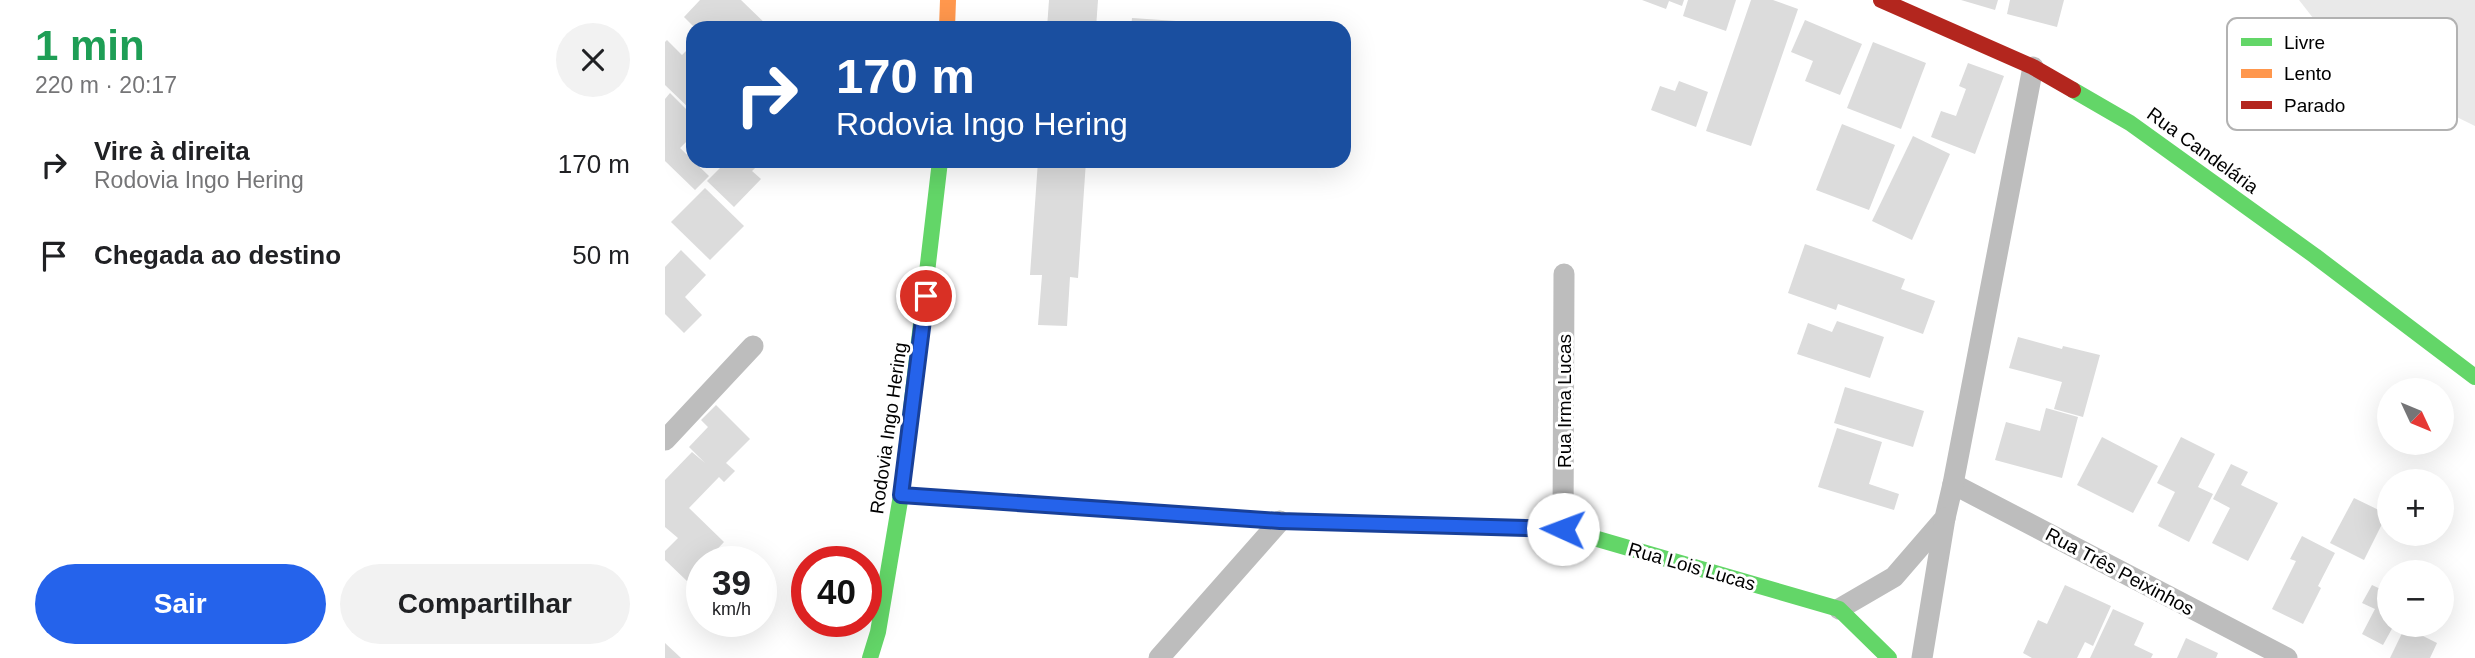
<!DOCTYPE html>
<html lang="pt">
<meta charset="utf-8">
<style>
body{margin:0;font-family:Helvetica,sans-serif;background:#f2f2f2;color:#202124;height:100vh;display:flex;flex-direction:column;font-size:26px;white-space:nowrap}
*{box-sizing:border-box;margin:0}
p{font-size:23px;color:#757577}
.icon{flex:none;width:38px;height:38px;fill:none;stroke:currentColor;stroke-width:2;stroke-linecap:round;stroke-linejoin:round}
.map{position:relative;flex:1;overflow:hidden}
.sheet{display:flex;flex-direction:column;background:#fff;width:665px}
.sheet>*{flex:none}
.guide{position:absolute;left:21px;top:21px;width:665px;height:147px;border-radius:21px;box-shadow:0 7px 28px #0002;background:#1a4fa0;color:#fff;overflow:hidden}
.needle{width:46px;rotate:134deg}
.fabs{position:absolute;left:1712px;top:378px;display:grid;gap:14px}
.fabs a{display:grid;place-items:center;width:77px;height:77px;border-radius:50%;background:#fff;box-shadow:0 7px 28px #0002;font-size:35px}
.speed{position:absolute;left:21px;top:546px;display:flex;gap:14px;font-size:35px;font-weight:700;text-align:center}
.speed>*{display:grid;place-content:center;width:91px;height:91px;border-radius:50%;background:#fff;box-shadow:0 7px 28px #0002;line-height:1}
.speed small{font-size:18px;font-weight:400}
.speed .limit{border:10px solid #d22;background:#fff;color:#111}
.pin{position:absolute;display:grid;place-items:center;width:60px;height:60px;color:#fff;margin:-30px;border:4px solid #fff;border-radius:50%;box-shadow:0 2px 7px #0007}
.me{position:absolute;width:77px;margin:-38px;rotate:272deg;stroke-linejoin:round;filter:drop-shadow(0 0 5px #0008)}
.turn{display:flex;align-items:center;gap:24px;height:147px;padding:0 35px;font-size:32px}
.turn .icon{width:91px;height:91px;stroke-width:2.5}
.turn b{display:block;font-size:49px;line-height:60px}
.round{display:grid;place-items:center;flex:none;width:74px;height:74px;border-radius:37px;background:#f2f2f2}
.summary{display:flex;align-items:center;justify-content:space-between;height:119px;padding:0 35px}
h1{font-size:42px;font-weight:800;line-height:52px;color:#1e9e55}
.cta{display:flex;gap:14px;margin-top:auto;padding:14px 35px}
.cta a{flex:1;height:80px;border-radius:42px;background:#2563eb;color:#fff;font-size:28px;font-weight:800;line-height:80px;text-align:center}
.cta a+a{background:#f2f2f2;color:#202124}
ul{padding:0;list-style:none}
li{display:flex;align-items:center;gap:21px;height:91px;padding:0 35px}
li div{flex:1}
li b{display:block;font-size:26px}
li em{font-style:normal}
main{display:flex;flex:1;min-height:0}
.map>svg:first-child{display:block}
.green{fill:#e9e9e9}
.building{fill:#dcdcdc}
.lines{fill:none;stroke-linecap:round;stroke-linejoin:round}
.street{stroke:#bdbdbd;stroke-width:21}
.fast{stroke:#63d668;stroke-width:16}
.slow{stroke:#ff974d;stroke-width:16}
.jam{stroke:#b3261e;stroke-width:16}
.route-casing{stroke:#184099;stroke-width:18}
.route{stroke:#2563eb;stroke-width:12}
.labels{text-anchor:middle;stroke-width:6;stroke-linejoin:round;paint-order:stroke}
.street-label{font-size:19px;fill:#000;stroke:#fff}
.key{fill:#fff;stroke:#b2b2b2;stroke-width:2}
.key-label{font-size:19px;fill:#000}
</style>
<main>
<section class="sheet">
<div class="summary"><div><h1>1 min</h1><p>220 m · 20:17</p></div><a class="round"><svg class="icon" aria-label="close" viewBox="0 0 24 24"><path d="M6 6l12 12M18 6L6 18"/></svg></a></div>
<ul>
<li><svg class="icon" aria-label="right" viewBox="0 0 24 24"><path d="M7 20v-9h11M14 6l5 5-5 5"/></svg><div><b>Vire à direita</b><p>Rodovia Ingo Hering</p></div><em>170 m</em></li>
<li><svg class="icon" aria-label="arrive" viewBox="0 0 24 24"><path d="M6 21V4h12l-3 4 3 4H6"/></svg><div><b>Chegada ao destino</b></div><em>50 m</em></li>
</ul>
<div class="cta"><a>Sair</a><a>Compartilhar</a></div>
</section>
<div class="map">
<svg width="1810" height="658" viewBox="0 0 1810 658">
<rect width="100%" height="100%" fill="#fff"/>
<path class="green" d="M1634 0H1810V126L1684 64Z"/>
<g class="building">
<path d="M35 0H76L105 28H30L19 17Z"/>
<path d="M384 0H433L431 28H382Z"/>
<path d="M977 0H1019L1017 6 1004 1 1001 9Z"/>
<path d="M1023 0H1071L1061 31 1018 16Z"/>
<path d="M1086 0H1108L1133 9 1086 146 1041 131Z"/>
<path d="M1296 0H1333L1330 10Z"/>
<path d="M1345 0H1399L1392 27 1342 14Z"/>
<path d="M467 18 526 22V28H466Z"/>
<path d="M1140 20 1197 44 1175 95 1140 81 1148 61 1126 52Z"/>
<path d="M2 40 17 55 28 44V108L26 110 0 85V42Z"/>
<path d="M1208 42 1261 63 1236 129 1182 108Z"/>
<path d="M1303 63 1339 76 1310 154 1266 137 1276 111 1291 116 1301 89 1294 86Z"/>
<path d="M1014 81 1043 92 1031 127 986 110 995 86 1010 91Z"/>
<path d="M5 93 28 116V135L15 148 44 176 30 190 0 161V99Z"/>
<path d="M1177 124 1230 145 1204 210 1151 190Z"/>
<path d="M1248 136 1285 154 1247 240 1207 221Z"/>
<path d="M62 161H97L87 171 96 179 69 207 42 181Z"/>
<path d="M373 161H421L413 278 405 277 402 326 373 325 377 275H365Z"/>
<path d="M40 188 79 226 45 260 6 222Z"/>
<path d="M1140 244 1240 279 1236 289 1270 301 1258 334 1173 304 1171 310 1123 293Z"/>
<path d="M16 250 41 275 20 297 37 315 19 333 0 314V267Z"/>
<path d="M1172 321 1219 337 1205 378 1132 354 1143 323 1167 332Z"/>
<path d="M1353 337 1397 349 1398 346 1435 355 1418 417 1389 409 1397 382 1344 368Z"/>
<path d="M1180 387 1259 411 1248 447 1169 423Z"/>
<path d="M51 405 85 439 61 463 70 471 59 482 54 477 24 508 59 542 40 562H37V565L22 581 0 560V551L13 538 0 527V480L27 452 40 463 24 447 43 427 36 420Z"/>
<path d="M1381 408 1413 417 1397 478 1330 460 1341 422 1375 431Z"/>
<path d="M1172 428 1217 442 1204 484 1234 494 1229 510 1153 487Z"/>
<path d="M1437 437 1493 466 1468 513 1412 485Z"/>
<path d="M1516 437 1550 454 1533 487 1548 494 1524 542 1493 526 1510 492 1492 483Z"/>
<path d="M1566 464 1583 472 1576 485 1613 503 1583 561 1547 543 1565 508 1548 499Z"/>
<path d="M1689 498 1722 514 1699 560 1665 543Z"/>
<path d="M1637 536 1670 553 1653 586 1656 588 1638 624 1607 609 1631 561 1625 559Z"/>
<path d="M1400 585 1446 606 1428 646 1420 642 1412 658H1367L1358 653 1373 620 1382 624Z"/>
<path d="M1707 585 1724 593V625H1729L1718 645 1697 634 1710 609 1697 603Z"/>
<path d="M1448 609 1479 623 1469 645 1488 654 1486 658H1425Z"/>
<path d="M1740 627 1772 643 1765 658H1725Z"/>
<path d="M1521 638 1553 653 1551 658H1512Z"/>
<path d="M0 643 16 658H0Z"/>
</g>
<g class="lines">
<g class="street">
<path d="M0 440 88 346"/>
<path d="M1288 484 1622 658"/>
<path d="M898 529 899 274"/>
<path d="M1174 609 1229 577 1280 518 1288 484 1368 67"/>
<path d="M494 658 615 521"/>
<path d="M1257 658 1280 518"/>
</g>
<g class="fast">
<path d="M1408 90 1465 123 1650 256 1810 377"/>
<path d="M555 517 615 521 898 529 1174 609 1224 658"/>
<path d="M205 658 213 632 236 495 275 161"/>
</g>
<g class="slow">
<path d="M282 28 283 0"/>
<path d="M236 495 555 517"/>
</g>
<path class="jam" d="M1216 0 1368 67 1408 90"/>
</g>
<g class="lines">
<defs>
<path id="route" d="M261 296 236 495 615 521 898 529"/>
</defs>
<use href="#route" class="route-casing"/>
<use href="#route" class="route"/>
</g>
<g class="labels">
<g class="street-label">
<text transform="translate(1538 150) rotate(36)" y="7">Rua Candelária</text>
<text transform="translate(899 401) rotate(-90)" y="7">Rua Irma Lucas</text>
<text transform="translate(223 428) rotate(-82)" y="7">Rodovia Ingo Hering</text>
<text transform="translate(1027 566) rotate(16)" y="7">Rua Lois Lucas</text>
<text transform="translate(1455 571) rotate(28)" y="7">Rua Três Peixinhos</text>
</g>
</g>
<rect x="1562" y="18" width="230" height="112" rx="10" class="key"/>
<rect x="1576" y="38" width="31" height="8" fill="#63d668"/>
<rect x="1576" y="69" width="31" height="9" fill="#ff974d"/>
<rect x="1576" y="101" width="31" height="8" fill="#b3261e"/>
<g class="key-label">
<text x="1619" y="49">Livre</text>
<text x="1619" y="80">Lento</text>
<text x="1619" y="112">Parado</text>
</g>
</svg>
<div class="fabs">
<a><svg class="needle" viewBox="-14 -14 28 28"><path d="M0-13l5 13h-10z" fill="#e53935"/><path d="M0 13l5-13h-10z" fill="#757577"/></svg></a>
<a>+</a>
<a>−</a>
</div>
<div class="speed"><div>39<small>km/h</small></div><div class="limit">40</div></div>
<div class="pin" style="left:261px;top:296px;background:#d93025"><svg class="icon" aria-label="arrive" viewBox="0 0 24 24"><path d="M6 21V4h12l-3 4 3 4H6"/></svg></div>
<svg class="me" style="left:898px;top:529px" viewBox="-20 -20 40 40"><circle r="19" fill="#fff"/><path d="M0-13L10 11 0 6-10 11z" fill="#2563eb"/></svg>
<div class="guide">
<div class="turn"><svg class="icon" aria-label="right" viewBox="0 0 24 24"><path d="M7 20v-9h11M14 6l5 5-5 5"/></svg><div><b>170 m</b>Rodovia Ingo Hering</div></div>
</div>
</div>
</main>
